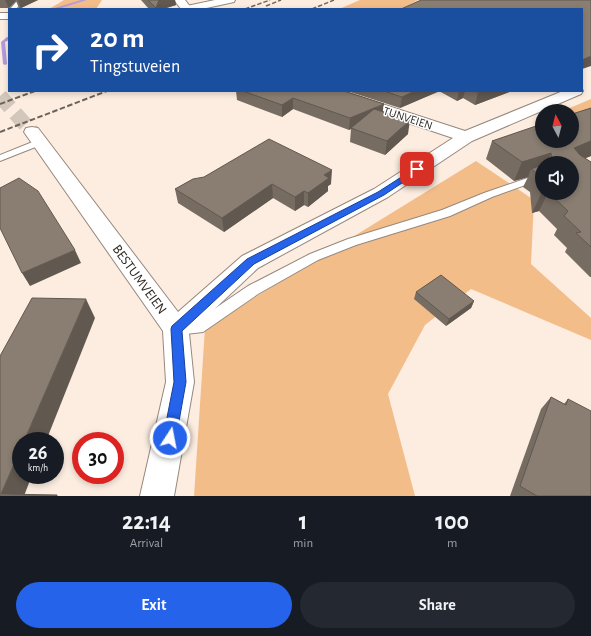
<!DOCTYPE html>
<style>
body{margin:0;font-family:"Alegreya Sans",sans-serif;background:#242831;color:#f1f3f6;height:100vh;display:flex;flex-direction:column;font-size:15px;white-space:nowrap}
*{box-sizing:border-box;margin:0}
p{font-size:13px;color:#9ea1a6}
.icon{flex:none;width:22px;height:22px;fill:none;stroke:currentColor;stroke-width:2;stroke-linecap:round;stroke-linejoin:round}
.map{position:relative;height:496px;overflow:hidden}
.sheet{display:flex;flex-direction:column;background:#171b24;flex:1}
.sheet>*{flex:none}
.hud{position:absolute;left:8px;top:8px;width:575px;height:84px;border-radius:0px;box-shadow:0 2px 6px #0003;background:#1a4fa0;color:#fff;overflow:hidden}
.needle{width:26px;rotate:353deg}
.fabs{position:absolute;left:535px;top:104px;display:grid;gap:8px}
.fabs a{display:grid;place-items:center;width:44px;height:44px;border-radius:50%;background:#171b24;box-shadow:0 2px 6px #0003;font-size:20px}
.speed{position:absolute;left:12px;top:432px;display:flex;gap:8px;font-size:20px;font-weight:700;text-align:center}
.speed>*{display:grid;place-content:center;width:52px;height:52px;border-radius:50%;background:#171b24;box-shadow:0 2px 6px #0003;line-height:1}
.speed small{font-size:10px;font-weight:400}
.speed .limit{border:6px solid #d22;background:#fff;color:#111}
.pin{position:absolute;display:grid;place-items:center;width:34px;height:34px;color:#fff;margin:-17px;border-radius:8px;box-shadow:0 2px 6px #0006}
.me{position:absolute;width:44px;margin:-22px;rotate:11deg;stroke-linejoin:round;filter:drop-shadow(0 0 3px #0008)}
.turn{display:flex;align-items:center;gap:14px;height:84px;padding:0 16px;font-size:18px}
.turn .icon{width:52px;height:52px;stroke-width:2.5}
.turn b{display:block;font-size:28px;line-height:34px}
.eta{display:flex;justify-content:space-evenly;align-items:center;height:68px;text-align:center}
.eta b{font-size:24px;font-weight:600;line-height:28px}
.action{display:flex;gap:8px;margin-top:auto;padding:8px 16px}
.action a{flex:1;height:46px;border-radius:24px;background:#2563eb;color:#fff;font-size:16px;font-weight:600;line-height:46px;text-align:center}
.action a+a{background:#242831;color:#f1f3f6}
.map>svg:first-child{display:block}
.green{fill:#f3bd8a}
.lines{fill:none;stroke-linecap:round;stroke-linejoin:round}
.stream{fill:#b39bdb;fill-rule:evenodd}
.minor-tunnel{stroke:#d3c6ba;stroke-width:15;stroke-dasharray:15 8;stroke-linecap:butt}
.service-casing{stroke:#95887d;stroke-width:2}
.minor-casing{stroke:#95887d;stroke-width:2}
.tertiary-casing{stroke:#95887d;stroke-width:2}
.service{fill:#fff;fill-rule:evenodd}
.minor{fill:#fff;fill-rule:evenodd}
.tertiary{fill:#fff;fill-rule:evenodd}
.rail-far1{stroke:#6b635c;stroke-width:1.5;stroke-dasharray:4.5 2;stroke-linecap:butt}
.rail{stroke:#6b635c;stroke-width:2;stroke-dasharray:5.5 2.5;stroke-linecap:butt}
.wall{fill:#776c62;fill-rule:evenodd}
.shaded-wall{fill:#615850}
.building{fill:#8a7e72;stroke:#615850}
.route{fill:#2563eb;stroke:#184099}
.labels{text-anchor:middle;stroke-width:3;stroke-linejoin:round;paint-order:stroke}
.far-street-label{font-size:12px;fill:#2e2924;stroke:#fff}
.street-label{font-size:14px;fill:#2e2924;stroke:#fff}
</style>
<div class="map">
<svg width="591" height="496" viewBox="0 0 591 496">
<rect width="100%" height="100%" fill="#fcede0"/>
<g class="green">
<path d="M64 0H102L96 9H49Z"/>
<path d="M360 0H418L401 9H339Z"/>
<path d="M591 99V117L565 110Z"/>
<path d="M476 161 534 200 531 264 591 318V340L471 289 425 325 388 394 415 496H194L205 328Z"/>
</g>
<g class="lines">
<g class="stream">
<path d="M81 0H87L58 9 55 8Z"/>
<path d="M7 37H9V40L5 42 7 64 5 65 3 64 1 42Z"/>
</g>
<path class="minor-tunnel" d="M0 96 32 132"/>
<defs>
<g id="service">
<path d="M18 0H24L16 9H10Z"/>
<path d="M40 139 45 142 43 144 0 161V155Z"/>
<path d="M542 173V179L492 197 450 216 356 245 318 260 258 294 203 332 177 335 172 333 170 329 172 325 195 322 248 286 310 254 348 239 442 210 484 193Z"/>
</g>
<g id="minor">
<path d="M174 0H185L192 9H181Z"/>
<path d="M582 89 583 91 581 94 472 141 388 197 258 268 189 333 194 382 174 496H140L166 382 163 331 24 132 26 128 32 127 38 128 178 312 242 256 374 189 453 138 322 94 320 91H342L465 131 563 91H582Z"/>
</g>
<g id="tertiary">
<path d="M215 0H235L234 2 202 9H181L182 7Z"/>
<rect x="0" y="13" width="9" height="6"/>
</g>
</defs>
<use href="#service" class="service-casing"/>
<use href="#minor" class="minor-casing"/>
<use href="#tertiary" class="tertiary-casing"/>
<use href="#service" class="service"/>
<use href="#minor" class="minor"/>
<use href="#tertiary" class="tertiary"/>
<g class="rail-far1">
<path d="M266 6 281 0"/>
<path d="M245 9 270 0"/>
<path d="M312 9 334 0"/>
</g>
<g class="rail">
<path d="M0 104 35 91"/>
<path d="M0 132 107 91"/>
</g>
</g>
<g class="wall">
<path d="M0 0H38L21 8H19L16 1 9 8H0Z"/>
<path d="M141 0H175L176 5 163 9H149Z"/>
<path d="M236 91H344L383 111 408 134 385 155 350 142 351 129 349 130 293 109 282 117 237 100Z"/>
<path d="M347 91H512L475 105 463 98 457 101 439 91 400 108Z"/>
<path d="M591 108V156L585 158 591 162V277H590L565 252 567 248 554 235 557 229 539 211 532 213 530 192 523 187 528 177 514 181 486 159 492 141ZM542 163 572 193H542Z"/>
<path d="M193 179 331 184 328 186V191L308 207 304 205 295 211 273 198 224 232 178 203 175 189Z"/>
<path d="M416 292 474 301 471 308 446 326 414 299Z"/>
<path d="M551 397 564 404 568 399 591 496H510L541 409Z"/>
</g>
<g class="shaded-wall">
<path d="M5 0H15L16 1 9 8Z"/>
<path d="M18 0H38L21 8Z"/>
<path d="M159 0H175L176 5 163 9H156V8Z"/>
<path d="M591 56V66L582 69V60Z"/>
<path d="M415 91H440L400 108 402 97Z"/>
<path d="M459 91H465L463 98 457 101Z"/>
<path d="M484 91H512L475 105 478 93Z"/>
<path d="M293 98V109L282 117V105Z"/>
<path d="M384 104 382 116 351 128V129L349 130 350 118Z"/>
<path d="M410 120 408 134 385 155 387 141Z"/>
<path d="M591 141V156L572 164 574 148Z"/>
<path d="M551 153 547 163H542V172L531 169 528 177 514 181 522 162Z"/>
<path d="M332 170 331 184 328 186V191L308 207V193L324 175Z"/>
<path d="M272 184 273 198 224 232 222 218Z"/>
<path d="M304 191V205L295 211V197Z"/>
<path d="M545 193H548L539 211 532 213 541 194Z"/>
<path d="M75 250 81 263 30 286 22 273Z"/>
<path d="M86 299 95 318 46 441H24Z"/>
<path d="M474 301 471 308 446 326 449 319Z"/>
<path d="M21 448V475H32L24 496 1 494Z"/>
</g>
<g class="building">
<path d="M148 0H159L156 8Z"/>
<path d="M421 0H591V56L582 60V9H401Z"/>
<path d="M243 91H344L384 104 350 118 293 98 282 105Z"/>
<path d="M384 91H415L402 97Z"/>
<path d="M474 91H484L478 93Z"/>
<path d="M591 108V141L574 148 580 155 591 162V247L576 233 581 232 564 216 568 211 549 193H572V163H547L552 161 551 153 522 162 492 141 542 124V141H572V114Z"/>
<path d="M374 109 410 120 387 141 351 128Z"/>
<path d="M269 139 332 170 324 175 329 178 308 193 304 191 295 197 272 184 222 218 175 189 193 179 204 177Z"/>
<path d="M542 165V193H545L541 194 538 174 531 169Z"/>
<path d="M19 178 38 191 75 250 22 273 0 228V188Z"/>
<path d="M441 275 474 301 449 319 416 292Z"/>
<path d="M32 298 86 299 24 441H21V448L1 494 57 495V496H0V356Z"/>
<path d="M551 397 566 405 568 399 591 411V496H537L520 486Z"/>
</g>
<path class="route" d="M417 167 421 169 420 171 384 195 254 264 182 331 186 382 176 438 174 443 170 445 165 443 163 438 174 382 171 329 172 326 247 259 378 192Z"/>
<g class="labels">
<g class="far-street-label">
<text transform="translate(408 118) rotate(18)" y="4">TUNVEIEN</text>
</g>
<g class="street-label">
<text transform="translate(140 279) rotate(54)" y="5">BESTUMVEIEN</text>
</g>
</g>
</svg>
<div class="fabs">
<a><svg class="needle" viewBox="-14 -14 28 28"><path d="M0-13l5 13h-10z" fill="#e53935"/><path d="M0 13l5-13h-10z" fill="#9ea1a6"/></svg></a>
<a><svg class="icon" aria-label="sound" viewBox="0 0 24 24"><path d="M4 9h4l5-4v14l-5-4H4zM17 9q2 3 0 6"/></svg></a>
</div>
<div class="speed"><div>26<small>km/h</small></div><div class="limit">30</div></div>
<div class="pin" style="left:417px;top:169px;background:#d93025"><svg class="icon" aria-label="arrive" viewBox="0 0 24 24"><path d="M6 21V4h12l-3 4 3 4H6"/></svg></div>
<svg class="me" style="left:170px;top:438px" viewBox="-20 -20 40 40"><circle r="17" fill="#2563eb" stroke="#fff" stroke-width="3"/><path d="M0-11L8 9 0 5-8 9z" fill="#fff"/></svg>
<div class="hud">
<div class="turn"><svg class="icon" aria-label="right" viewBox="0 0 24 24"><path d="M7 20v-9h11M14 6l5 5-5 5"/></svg><div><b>20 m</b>Tingstuveien</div></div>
</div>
</div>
<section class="sheet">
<div class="eta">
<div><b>22:14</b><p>Arrival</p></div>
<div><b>1</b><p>min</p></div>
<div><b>100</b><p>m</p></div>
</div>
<div class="action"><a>Exit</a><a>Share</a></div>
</section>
